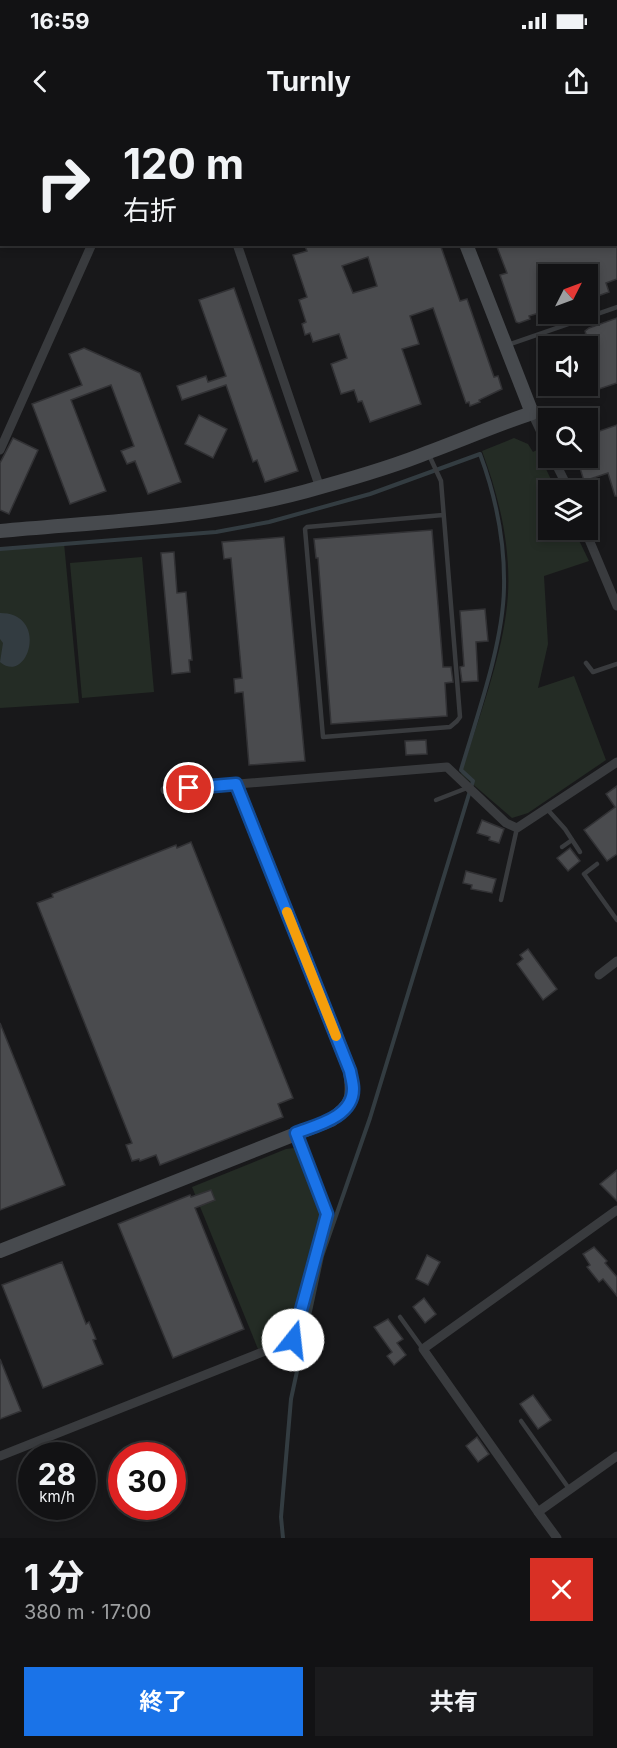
<!DOCTYPE html>
<html lang="ja">
<meta charset="utf-8">
<style>
body{margin:0;font-family:Inter,"Noto Sans JP",sans-serif;background:#1b1b1d;color:#f1f3f6;height:100vh;display:flex;flex-direction:column;font-size:22px;white-space:nowrap}
*{box-sizing:border-box;margin:0}
p{font-size:20px;color:#9c9ea0}
.icon{flex:none;width:33px;height:33px;fill:none;stroke:currentColor;stroke-width:2;stroke-linecap:round;stroke-linejoin:round}
.map{position:relative;height:1418px;overflow:hidden}
.drawer{display:flex;flex-direction:column;background:#121214;flex:1}
.drawer>*{flex:none}
.banner{position:absolute;left:0px;top:0px;width:618px;height:126px;box-shadow:0 3px 9px #0003,0 0 0 2px #313234;background:#121214;color:#f1f3f6;overflow:hidden}
.needle{width:39px;rotate:48deg}
.fabs{position:absolute;left:538px;top:144px;display:grid;gap:12px}
.fabs a{display:grid;place-items:center;width:60px;height:60px;border-radius:0px;background:#121214;box-shadow:0 3px 9px #0003,0 0 0 2px #313234;font-size:30px}
.speed{position:absolute;left:18px;top:1322px;display:flex;gap:12px;font-size:30px;font-weight:700;text-align:center}
.speed>*{display:grid;place-content:center;width:78px;height:78px;border-radius:50%;background:#121214;box-shadow:0 3px 9px #0003,0 0 0 2px #313234;line-height:1}
.speed small{font-size:15px;font-weight:400}
.speed .limit{border:9px solid #d22;background:#fff;color:#111}
.pin{position:absolute;display:grid;place-items:center;width:51px;height:51px;color:#fff;margin:-26px;border:3px solid #fff;border-radius:50%;box-shadow:0 2px 6px #0007}
.me{position:absolute;width:66px;margin:-33px;rotate:16deg;stroke-linejoin:round;filter:drop-shadow(0 0 4px #0008)}
.turn{display:flex;align-items:center;gap:21px;height:126px;padding:0 24px;font-size:27px}
.turn .icon{width:78px;height:78px;stroke-width:2.5}
.turn b{display:block;font-size:42px;line-height:51px}
.round{display:grid;place-items:center;flex:none;width:63px;height:63px;border-radius:0px;background:#1b1b1d}
.summary{display:flex;align-items:center;justify-content:space-between;height:102px;padding:0 24px}
h1{font-size:36px;font-weight:700;line-height:45px}
.action{display:flex;gap:12px;margin-top:auto;padding:12px 24px}
.action a{flex:1;height:69px;border-radius:0px;background:#1a73e8;color:#fff;font-size:24px;font-weight:700;line-height:69px;text-align:center}
.action a+a{background:#1b1b1d;color:#f1f3f6}
.status{display:flex;justify-content:space-between;align-items:center;height:42px;padding:0 30px;background:#121214;direction:ltr}
.status svg{height:16px;fill:currentColor}
header{display:flex;justify-content:space-between;align-items:center;height:78px;padding:0 24px;background:#121214;font-size:27px;font-weight:700}
.map>svg:first-child{display:block}
.green{fill:#242c25}
.water{fill:#333c41}
.lines{fill:none;stroke-linecap:round;stroke-linejoin:round}
.stream{stroke:#333c41;stroke-width:4}
.building{fill:#4a4b4e;stroke:#323235;stroke-width:1.5;fill-rule:evenodd}
.lane{stroke:#393b3e;stroke-width:4.5}
.street{stroke:#393b3e;stroke-width:9}
.secondary{stroke:#474a4e;stroke-width:14}
.route-casing{stroke:#114b97;stroke-width:15}
.route{stroke:#1a73e8;stroke-width:10}
.slow{stroke:#f59e0b;stroke-width:10}
</style>
<div class="status"><b>16:59</b><svg viewBox="0 0 49 12"><path d="M0 12V9h3v3zM5 12V6h3v6zM10 12V3h3v9zM15 12V0h3v12zM26 1h20v11H26zM47 4h2v5h-2z"/></svg></div>
<header><svg class="icon" aria-label="back" viewBox="0 0 24 24"><path d="M15 5l-7 7 7 7"/></svg>Turnly<svg class="icon" aria-label="share" viewBox="0 0 24 24"><path d="M12 15V3M7 8l5-5 5 5M5 13v7h14v-7"/></svg></header>
<div class="map">
<svg width="617" height="1418" viewBox="0 0 617 1418">
<rect width="100%" height="100%" fill="#18181a"/>
<g class="green">
<path d="M514 318 528 324 533 332 537 330 556 370H549V410H574L589 441 544 456 548 524 538 568 574 556 606 640 528 693 512 698 461 654C477 604 499 545 506 494 514 439 501 382 482 331Z"/>
<path d="M64 423 79 583 0 588V428Z"/>
<path d="M142 437 154 572 82 578 70 443Z"/>
<path d="M294 1028 299 1032 323 1094 290 1216 258 1229 192 1067 286 1029Z"/>
</g>
<path class="water" d="M0 493C50 493 28 566 0 542L3 523 0 519Z"/>
<g class="lines">
<path class="stream" d="M0 429 216 412 269 402 370 374 480 334C496 377 505 422 504 468 503 524 477 596 461 650L473 661 370 998 322 1136 291 1279 281 1397 283 1418"/>
</g>
<g class="building">
<path d="M304 124H440L460 181 467 179 494 257 498 256 502 269 479 280 480 282 470 286 469 282 466 283 433 188 410 196 419 224 402 229 421 284 370 302 362 281 358 282 354 270 341 274 331 244 347 238 339 214 313 222 310 213 305 215 302 204 306 202 299 180 307 177 293 135 307 131ZM368 137 377 166 353 173 342 146Z"/>
<path d="M504 124H617V159L606 163 609 172 595 177 588 154H549V190L529 196 530 199 519 203 516 202 500 155 507 153 497 127Z"/>
<path d="M234 168 298 351 265 362 257 340 253 342 226 265 182 280 177 266 206 256 208 262 226 256 199 180Z"/>
<path d="M617 198V263L575 277 571 266H588V226L558 225 586 214 585 211 589 208Z"/>
<path d="M84 228 140 253 181 362 148 374 135 341 127 344 121 331 134 326 111 265 71 280 106 371 70 384 32 284 82 265 69 234Z"/>
<path d="M199 295 227 309 213 338 185 324Z"/>
<path d="M617 305V376H615L608 353 584 361 580 348 589 344 588 315Z"/>
<path d="M13 318 38 330 9 394 0 390V343Z"/>
<path d="M432 410 443 547H451L453 562 445 563 447 596 331 604 318 438H316L314 419Z"/>
<path d="M284 417 305 641 249 645 243 572 235 573 234 559 242 558 231 438 224 439 222 422Z"/>
<path d="M174 432 177 473 186 472 192 540H189L190 552 172 554 161 433Z"/>
<path d="M485 489 488 521 476 522 478 561 462 562 460 547 464 546 460 491Z"/>
<path d="M426 620 427 634 406 635 405 621Z"/>
<path d="M617 666V734L607 741 584 710 615 687 606 674Z"/>
<path d="M482 700 504 709 499 723 489 720 490 717 477 713Z"/>
<path d="M191 722 293 978 278 984 283 997 160 1045 156 1035 140 1041 139 1039 132 1041 126 1025 132 1023 37 783 53 777 52 774 176 725 177 728Z"/>
<path d="M570 728 580 741 568 751 557 738Z"/>
<path d="M466 751 496 759 492 773 471 769 472 765 463 763Z"/>
<path d="M528 829 557 869 543 880 517 844 523 839 520 835Z"/>
<path d="M0 903 65 1065 0 1090Z"/>
<path d="M617 1050V1081L600 1064Z"/>
<path d="M211 1070 215 1080 195 1088 244 1209 173 1238 118 1104 190 1075 191 1077Z"/>
<path d="M594 1127 607 1141 605 1143 617 1157V1176L603 1159 599 1162 587 1147 590 1145 583 1134Z"/>
<path d="M427 1135 440 1142 428 1165 416 1159Z"/>
<path d="M62 1142 86 1204 89 1202 96 1219 93 1220 103 1244 43 1268 2 1165Z"/>
<path d="M424 1178 436 1194 425 1203 413 1187Z"/>
<path d="M388 1199 403 1219 397 1223 406 1235 394 1245 387 1236 392 1232 374 1207Z"/>
<path d="M0 1239 21 1291 0 1299Z"/>
<path d="M533 1275 551 1300 538 1309 520 1284Z"/>
<path d="M477 1317 489 1334 478 1342 466 1326Z"/>
</g>
<g class="lines">
<g class="lane">
<path d="M334 0 335 2"/>
<path d="M508 225 617 187"/>
<path d="M429 335 441 361 460 597 457 601 450 607 323 617 305 409 307 407 443 395"/>
<path d="M586 543 593 552 617 544"/>
<path d="M436 680 467 668"/>
<path d="M547 689 565 709 580 732"/>
<path d="M562 727 572 720"/>
<path d="M597 744 584 754 617 800"/>
<path d="M501 780 517 708"/>
<path d="M400 1197 423 1229"/>
<path d="M521 1301 570 1370"/>
</g>
<g class="street">
<path d="M193 0 194 2"/>
<path d="M547 2 551 0"/>
<path d="M237 124 320 368"/>
<path d="M532 293 549 329"/>
<path d="M0 330 92 124"/>
<path d="M553 338 569 370"/>
<path d="M585 410 617 486"/>
<path d="M165 670 447 647 506 703 517 708 617 642"/>
<path d="M599 855 617 841"/>
<path d="M0 1336 293 1220 327 1094 296 1013"/>
<path d="M538 1392 423 1229 617 1090"/>
<path d="M557 1418 538 1392 617 1336"/>
</g>
<g class="secondary">
<path d="M418 0 419 2"/>
<path d="M0 11 2 12"/>
<path d="M0 411C107 401 217 398 321 367 357 357 395 346 429 332 464 319 496 305 532 293L466 124"/>
<path d="M0 1131 331 1000C353 984 354 977 350 951L236 664"/>
</g>
</g>
<g class="lines">
<defs>
<path id="route" d="M189 668 236 664 350 951C351 957 353 963 353 969 353 997 317 1005 296 1013L327 1094 293 1220"/>
</defs>
<use href="#route" class="route-casing"/>
<use href="#route" class="route"/>
<path class="slow" d="M287 792 336 916"/>
</g>
</svg>
<div class="fabs">
<a><svg class="needle" viewBox="-14 -14 28 28"><path d="M0-13l5 13h-10z" fill="#e53935"/><path d="M0 13l5-13h-10z" fill="#9c9ea0"/></svg></a>
<a><svg class="icon" aria-label="sound" viewBox="0 0 24 24"><path d="M4 9h4l5-4v14l-5-4H4zM17 9q2 3 0 6"/></svg></a>
<a><svg class="icon" aria-label="search" viewBox="0 0 24 24"><circle cx="10" cy="10" r="6"/><path d="M15 15l6 6"/></svg></a>
<a><svg class="icon" aria-label="layers" viewBox="0 0 24 24"><path d="M12 4l9 5-9 5-9-5zM3 14l9 5 9-5"/></svg></a>
</div>
<div class="speed"><div>28<small>km/h</small></div><div class="limit">30</div></div>
<div class="pin" style="left:189px;top:668px;background:#d93025"><svg class="icon" aria-label="arrive" viewBox="0 0 24 24"><path d="M6 21V4h12l-3 4 3 4H6"/></svg></div>
<svg class="me" style="left:293px;top:1220px" viewBox="-20 -20 40 40"><circle r="19" fill="#fff"/><path d="M0-13L10 11 0 6-10 11z" fill="#1a73e8"/></svg>
<div class="banner">
<div class="turn"><svg class="icon" aria-label="right" viewBox="0 0 24 24"><path d="M7 20v-9h11M14 6l5 5-5 5"/></svg><div><b>120 m</b>右折</div></div>
</div>
</div>
<section class="drawer">
<div class="summary"><div><h1>1 分</h1><p>380 m · 17:00</p></div><a class="round" style="background:#d93025;color:#fff"><svg class="icon" aria-label="close" viewBox="0 0 24 24"><path d="M6 6l12 12M18 6L6 18"/></svg></a></div>
<div class="action"><a>終了</a><a>共有</a></div>
</section>
